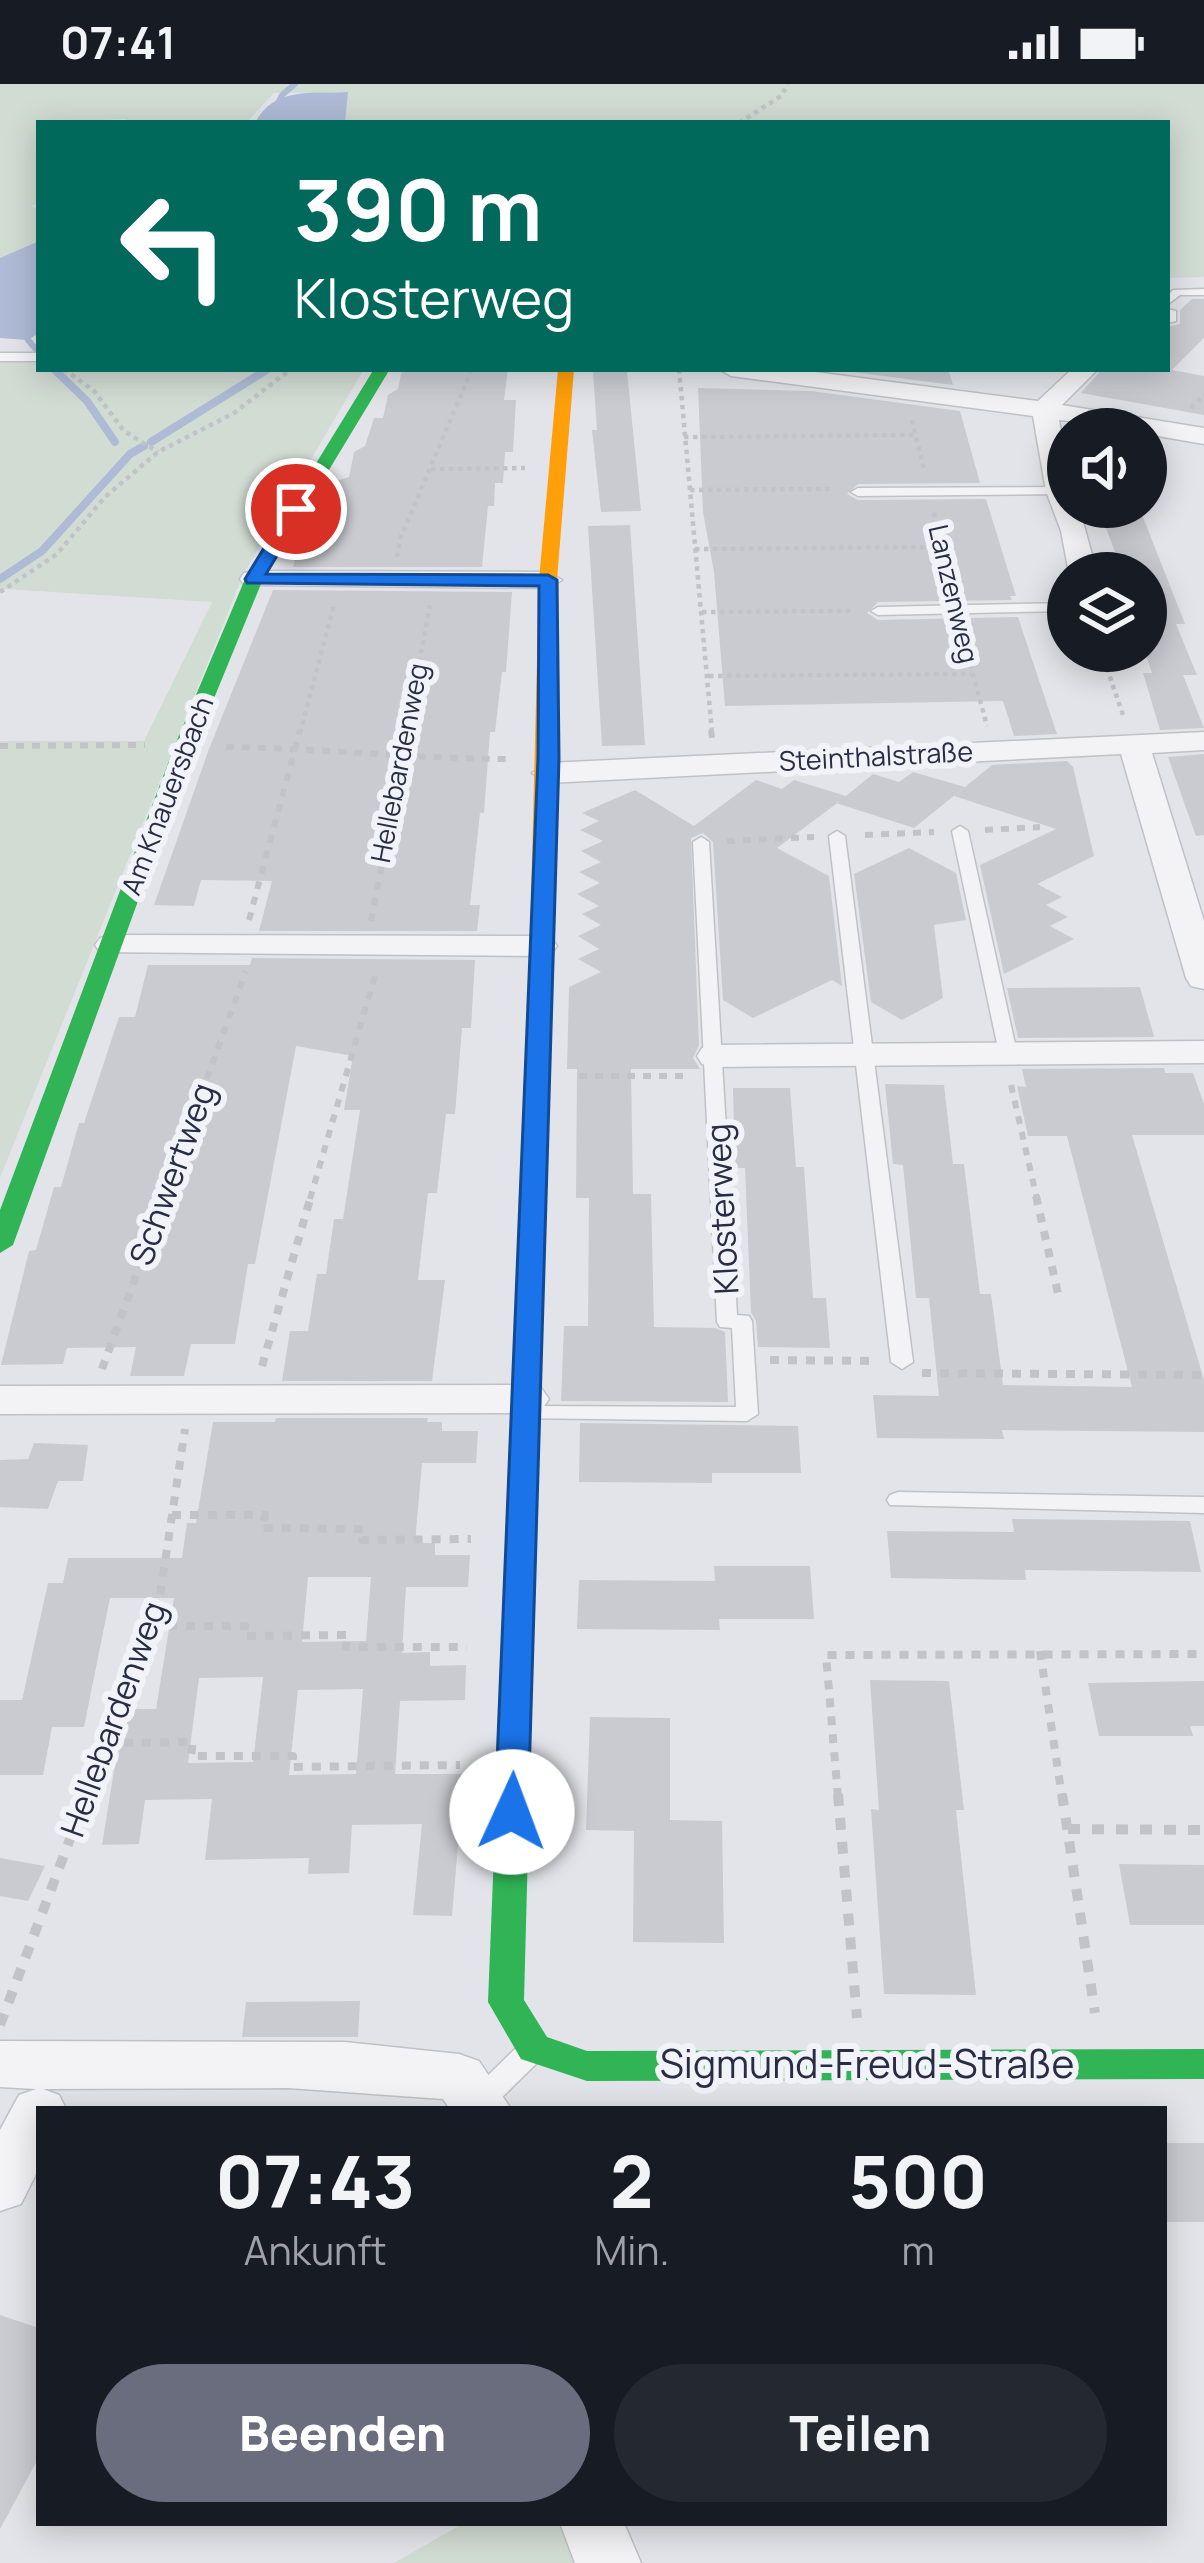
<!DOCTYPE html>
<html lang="de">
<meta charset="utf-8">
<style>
body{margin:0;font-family:Manrope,sans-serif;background:#242831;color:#f1f3f6;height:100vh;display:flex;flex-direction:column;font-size:45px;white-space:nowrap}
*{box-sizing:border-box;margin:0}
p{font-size:39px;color:#9ea1a6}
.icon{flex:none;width:66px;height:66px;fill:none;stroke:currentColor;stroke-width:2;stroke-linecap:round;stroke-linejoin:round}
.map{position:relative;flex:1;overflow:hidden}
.details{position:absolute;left:36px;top:2022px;width:1131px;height:420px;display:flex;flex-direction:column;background:#171b24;border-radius:0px;box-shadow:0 6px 30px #0003}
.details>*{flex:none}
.banner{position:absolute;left:36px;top:36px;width:1134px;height:252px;border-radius:0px;box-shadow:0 6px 30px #0003;background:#00695c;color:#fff;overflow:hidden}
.tools{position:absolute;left:1047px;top:324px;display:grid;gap:24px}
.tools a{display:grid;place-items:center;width:120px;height:120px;border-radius:50%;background:#171b24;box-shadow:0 6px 30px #0003;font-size:60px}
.pin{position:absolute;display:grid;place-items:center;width:102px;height:102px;color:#fff;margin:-51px;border:6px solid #fff;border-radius:50%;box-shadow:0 3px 12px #0007}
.me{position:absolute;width:132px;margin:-66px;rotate:2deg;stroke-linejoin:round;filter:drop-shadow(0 0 9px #0008)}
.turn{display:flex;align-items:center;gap:42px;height:252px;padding:0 60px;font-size:54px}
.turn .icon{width:156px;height:156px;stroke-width:2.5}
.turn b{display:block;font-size:84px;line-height:102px}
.eta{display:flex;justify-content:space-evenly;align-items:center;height:204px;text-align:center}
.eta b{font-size:72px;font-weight:800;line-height:84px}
.button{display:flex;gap:24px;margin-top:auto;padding:24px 60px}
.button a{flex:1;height:138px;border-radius:72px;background:#696d7e;color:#fff;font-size:48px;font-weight:800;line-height:138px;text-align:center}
.button a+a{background:#242831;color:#f1f3f6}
.status{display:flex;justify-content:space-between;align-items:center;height:84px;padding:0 60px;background:#171b24;direction:ltr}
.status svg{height:33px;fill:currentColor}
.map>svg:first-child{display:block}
.green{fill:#d1dcd3}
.water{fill:#afbbd6}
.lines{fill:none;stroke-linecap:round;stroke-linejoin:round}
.stream-far1{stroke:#afbbd6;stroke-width:6}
.stream{stroke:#afbbd6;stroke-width:8}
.building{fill:#cacbd1;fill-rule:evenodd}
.lane-casing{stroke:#c0c1c7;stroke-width:3}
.street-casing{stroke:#c0c1c7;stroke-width:3}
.path-far3{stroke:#c1c3c9;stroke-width:4.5;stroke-dasharray:4.5 4.5;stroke-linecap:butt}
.path-far2{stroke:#c1c3c9;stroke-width:6;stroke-dasharray:8 8;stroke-linecap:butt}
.path-far1{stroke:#c1c3c9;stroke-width:8;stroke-dasharray:9 9;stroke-linecap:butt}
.path{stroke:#c1c3c9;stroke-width:10;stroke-dasharray:12 12;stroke-linecap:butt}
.lane{fill:#f3f3f5;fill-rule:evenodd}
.street{fill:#f3f3f5;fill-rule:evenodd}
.fast{fill:#30b455;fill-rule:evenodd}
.slow{fill:#ff9f0a;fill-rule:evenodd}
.route{fill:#1a73e8;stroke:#114b97;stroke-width:3}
.labels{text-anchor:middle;stroke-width:12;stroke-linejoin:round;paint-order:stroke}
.far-street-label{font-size:27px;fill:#282d44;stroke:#f1f3f8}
.street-label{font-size:33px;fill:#282d44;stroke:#f1f3f8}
.near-street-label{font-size:39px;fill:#282d44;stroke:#f1f3f8}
</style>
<div class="status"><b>07:41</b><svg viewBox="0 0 49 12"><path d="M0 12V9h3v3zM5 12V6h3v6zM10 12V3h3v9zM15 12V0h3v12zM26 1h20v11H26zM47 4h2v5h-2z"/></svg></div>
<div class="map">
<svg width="1204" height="2479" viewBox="0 0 1204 2479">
<rect width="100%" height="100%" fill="#e3e4e9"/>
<g class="green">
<path d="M0 0H1204V193L1167 194V39H345L347 8 274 9 246 39H128L126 35 39 39V118L31 123 39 124V157L0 174Z"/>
<path d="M39 276V285H364L243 491 0 1094V657H144L212 518 5 505 0 508V277Z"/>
<path d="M464 2439H562L579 2479H394Z"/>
</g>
<g class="water">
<path d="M348 8 345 39H255C274 2 312 10 348 8Z"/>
<path d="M39 157V249L28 256 0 254V174Z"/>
</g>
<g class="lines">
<g class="stream-far1">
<path d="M269 39 282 11 295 0"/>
<path d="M28 256 39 269"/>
</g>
<g class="stream">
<path d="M54 285 87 317 115 358"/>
<path d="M151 358 268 285"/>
<path d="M0 495 42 467 130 370 144 362"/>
</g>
</g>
<g class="building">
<path d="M1192 215H1204V254L1172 286 1204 292V331L1081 309 1102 285H1167V243L1180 240V226Z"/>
<path d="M402 285H508L504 316H516L513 368H505L503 399H495L494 422H488L482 483H293L299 461 311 458 319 426H330L336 397 349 393 354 368 365 362 374 334H383L388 311 398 305Z"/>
<path d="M829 285H948L953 301Z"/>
<path d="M627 287 641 427 601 428 592 346H597L593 288Z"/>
<path d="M698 304 811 307 960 327 980 399 858 400 847 410 858 416 986 415 1016 512H1010L1012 516 878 518 867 529 878 536 1018 533 1057 650 1014 652 1003 617 725 622 714 488 703 428Z"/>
<path d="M1098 423H1139L1185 540H1176L1197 591H1183L1204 644 1160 646 1143 589H1152L1146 571V489H1123Z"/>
<path d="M630 441 645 661 602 662 588 442Z"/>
<path d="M273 506 512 508 506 588H502L495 648H490L484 729H480L470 821H480L477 847H259L272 797 201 796 194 822 154 821 209 665Z"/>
<path d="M1204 670V751L1196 752 1168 673Z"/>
<path d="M1067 677 1073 683 1094 772 1037 800 1062 813 1046 821 1068 833 1050 842 1074 855 1004 890 980 781 1056 745 954 712 992 681Z"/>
<path d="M913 688 965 703 914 744 836 719 840 717 777 764 829 792 842 902 832 896 753 934 723 916 713 758 703 749 691 754 699 961 693 974 700 985H631L633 1110H651L654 1243 715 1244 725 1248 728 1318 561 1317 564 1242H588L589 1114H576L577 985H567L569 903 601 888 578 875 599 865 578 852 601 841 582 830 599 822 577 810 600 799 579 788 601 778 581 767 603 757 580 746 599 737 582 729 635 706 694 742 756 696 782 705 794 696 846 712 873 690 899 698Z"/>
<path d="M909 764 956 789 966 836 934 841 943 914 902 936 871 918 854 790Z"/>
<path d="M252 874 475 876 471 944H462L455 1030H446L437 1109H428L418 1196H445L432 1297H282L290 1247H308L317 1190H326L334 1135H343L360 1026H344L353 972 296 962 255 1180H248L235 1260H191L184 1292H130L136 1263 67 1264 63 1280 1 1281 29 1167 36 1166 54 1103H61L79 1039H84L119 933H135L148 881H250Z"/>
<path d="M1140 903 1154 953 1018 954 1007 904Z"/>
<path d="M1164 984 1165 989H1193L1204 1020V1051H1132L1204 1296V1348L1002 1346 1004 1355 877 1354 873 1311 939 1312 929 1214H916L903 1081 893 1080 885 1000 944 1001 953 1080H964L980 1210H991L1003 1301 1132 1303 1067 1052H1028L1017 1002 1026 1003 1022 985Z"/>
<path d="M733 1004H790L796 1083H804L813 1214H826L830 1264 758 1263 756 1237 751 1228 745 1084H735Z"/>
<path d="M276 1334H428L427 1338H442V1347H478L476 1379H422L415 1459H435V1471H470L468 1503H406L402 1569 430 1568V1582L466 1581 465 1616 400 1617 395 1690H464L452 1832 413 1831 422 1740 352 1741 349 1789 308 1790 309 1774 205 1776 212 1715 145 1716 139 1760 102 1761 124 1625H156L174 1514H110L84 1643H52L43 1691H0V1616H22L48 1499H63L68 1474H182L187 1439H196L213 1338H275ZM308 1493H371L366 1557 302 1558ZM263 1593 253 1678 188 1679 199 1594ZM363 1605 356 1690 289 1691 298 1606Z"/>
<path d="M580 1339 798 1342 801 1389H712V1399L579 1398Z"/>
<path d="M34 1359 88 1361 83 1397H58L48 1425 0 1423V1376L28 1375Z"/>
<path d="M1012 1435 1190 1437 1201 1488 1025 1486 1026 1496 891 1494 887 1447 1014 1448Z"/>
<path d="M714 1482H810L814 1535H719L720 1546 577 1545 579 1496 715 1497Z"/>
<path d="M870 1596 949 1597 964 1726H956L976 1911 884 1910 871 1725 879 1726Z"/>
<path d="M1204 1597V1642H1190L1193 1652H1099L1088 1599Z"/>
<path d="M590 1633 670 1634V1736L722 1737 724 1859 633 1858 634 1747 586 1746Z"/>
<path d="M0 1774 45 1782 28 1817 0 1812Z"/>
<path d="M1119 1780 1204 1781V1841H1130Z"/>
<path d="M360 1917 358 1953H242L246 1918Z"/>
<rect x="1164" y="2059" width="40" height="79"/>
<path d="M0 2231 39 2244V2373L0 2445Z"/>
</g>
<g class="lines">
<defs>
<g id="lane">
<path d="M1204 205V211H1180L1167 221V212L1173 206Z"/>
<rect x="0" y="269" width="39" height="8"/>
<path d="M1059 403 1066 407 1064 410 858 412 851 408 858 404Z"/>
<path d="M1068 519V527L878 531 871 527 878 523Z"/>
<path d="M960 742 968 747 1017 969 1008 975 999 969 952 747Z"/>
<path d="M837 747 845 752 913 1278 902 1285 891 1278 829 752Z"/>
<path d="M701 753 709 758 737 1231 749 1232 752 1237 758 1330 747 1337 518 1334 515 1329 518 1324 526 1322 736 1323 732 1244 720 1243 717 1238 693 758Z"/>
<path d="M898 1408 1204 1413V1429L890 1421 887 1416 890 1411Z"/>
<path d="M530 1956 540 1960 544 1968 540 1976 490 2025H468L465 2018 469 2010 520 1960Z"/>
</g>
<g id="street">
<path d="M1167 225 1176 227V237L1167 239Z"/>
<path d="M719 285H792L1038 317 1072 285H1098L1062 321 1204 344V360L1146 350V345L1059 336 1068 385V423H1079L1097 489H1069L1061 447 1046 407 1033 332 731 292Z"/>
<path d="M254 487 548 488 562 496 548 504 244 501 240 495 244 489Z"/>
<path d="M1204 648V666L1152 669 1204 837V905L1191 902 1186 894 1121 670 548 699 532 689 548 679Z"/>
<path d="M112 851 540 852 552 855 557 862 552 869 540 872 100 868 95 861 100 854Z"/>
<path d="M1204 957V979L715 983 702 980 697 972 702 964 715 961Z"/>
<path d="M527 1301 542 1305 549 1315 542 1325 527 1329 0 1330V1302Z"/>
<path d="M0 1957 345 1958 459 1970 479 1977 511 2025H450L443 2015 288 2004 43 2005 59 2011 66 2025H39V2084L21 2120 0 2127V2046L19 2011 36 2005 0 2003Z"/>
<path d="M560 2439H624L641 2479H575Z"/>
</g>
</defs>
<use href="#lane" class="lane-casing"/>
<use href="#street" class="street-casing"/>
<g class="path-far3">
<path d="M739 39 781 12 788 0"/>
<path d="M64 285 94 307 124 347 158 368"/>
<path d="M679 285 712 649"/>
<path d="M1191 324 1204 311"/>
<path d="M912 336 924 385"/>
<path d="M684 353 916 351"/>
<path d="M431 385 525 384"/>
<path d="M690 406 832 405"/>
<path d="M934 429 951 502"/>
<path d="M695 465 942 463"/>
<path d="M397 473 400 455 472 285"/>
<path d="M0 508 57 470 105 413 158 368 234 329 291 285"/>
<path d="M702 528 852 527"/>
<path d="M961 546 987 642"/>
<path d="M1101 567 1124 634"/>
<path d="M709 592 971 590"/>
<path d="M300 649 334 521"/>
<path d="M406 649 430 521"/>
</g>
<g class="path-far2">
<path d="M711 646 712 654"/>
<path d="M0 662 145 661"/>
<path d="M226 663C321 664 415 675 511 675"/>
<path d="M985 746 1040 743"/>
<path d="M865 751 934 748"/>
<path d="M727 757 814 753"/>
<path d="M249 836 300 646"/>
<path d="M371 837 407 646"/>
<path d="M579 992H684"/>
<path d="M1011 1001 1037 1115"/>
<path d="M163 1115 246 887"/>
<path d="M310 1115 376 888"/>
</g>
<g class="path-far1">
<path d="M1036 1112 1059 1214"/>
<path d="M770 1276 875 1277"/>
<path d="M262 1282 311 1112"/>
<path d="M102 1285 165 1112"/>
<path d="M922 1289 1204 1291"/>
<path d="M172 1431H265L262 1444 363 1445 362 1456 471 1455"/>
<path d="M150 1542H245L244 1552 348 1551 346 1563H467"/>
<path d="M1040 1567 1062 1713"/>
<path d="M106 1659 193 1658 191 1672H293L292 1683 460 1681"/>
<path d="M86 1713 159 1518 185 1345"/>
<path d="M838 1713 826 1571 1204 1570"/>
</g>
<g class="path">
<path d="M838 1710 857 1934"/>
<path d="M1062 1710 1095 1929"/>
<path d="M1068 1745 1204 1746"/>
<path d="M0 1941 87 1710"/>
</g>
<use href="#lane" class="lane"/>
<use href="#street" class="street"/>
<g class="fast">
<path d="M374 285H390L263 495 194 663 13 1161 0 1169V1126L174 663 245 495Z"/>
<path d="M540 891 551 898 524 1916 547 1953 587 1967 1204 1965V1995L587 1997 521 1975 488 1918 529 898Z"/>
</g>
<path class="slow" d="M558 285H574L557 496 551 898 540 905 529 898 539 496Z"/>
</g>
<path class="route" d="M296 420 305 425 266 490 548 491 557 496 559 674 528 1728 523 1737 512 1741 500 1737 495 1728 538 674 539 502 247 499 245 495 288 425Z"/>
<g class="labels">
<g class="far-street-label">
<text transform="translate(953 510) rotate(77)" y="9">Lanzenweg</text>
<text transform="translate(876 673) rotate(-3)" y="9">Steinthalstraße</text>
<text transform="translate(400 679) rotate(-79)" y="9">Hellebardenweg</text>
<text transform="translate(168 712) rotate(-69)" y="9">Am Knauersbach</text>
</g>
<g class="street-label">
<text transform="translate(172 1090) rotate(-70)" y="12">Schwertweg</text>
<text transform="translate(722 1125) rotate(-93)" y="12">Klosterweg</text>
<text transform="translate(113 1635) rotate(-70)" y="12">Hellebardenweg</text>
</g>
<g class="near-street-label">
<text x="867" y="1994">Sigmund-Freud-Straße</text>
</g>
</g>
</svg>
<div class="tools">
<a><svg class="icon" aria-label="sound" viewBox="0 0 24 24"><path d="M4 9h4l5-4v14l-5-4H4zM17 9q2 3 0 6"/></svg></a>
<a><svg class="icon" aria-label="layers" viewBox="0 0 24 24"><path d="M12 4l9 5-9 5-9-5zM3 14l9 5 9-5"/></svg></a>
</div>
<div class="pin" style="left:296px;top:425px;background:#d93025"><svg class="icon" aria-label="arrive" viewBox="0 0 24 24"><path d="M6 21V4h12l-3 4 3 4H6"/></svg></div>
<svg class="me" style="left:512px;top:1728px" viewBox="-20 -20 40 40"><circle r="19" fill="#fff"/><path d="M0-13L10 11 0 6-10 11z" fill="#1a73e8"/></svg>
<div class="banner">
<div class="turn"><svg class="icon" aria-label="left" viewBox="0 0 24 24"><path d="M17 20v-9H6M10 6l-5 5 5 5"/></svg><div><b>390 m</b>Klosterweg</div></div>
</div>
<section class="details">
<div class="eta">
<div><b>07:43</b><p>Ankunft</p></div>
<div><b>2</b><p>Min.</p></div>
<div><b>500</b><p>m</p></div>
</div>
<div class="button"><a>Beenden</a><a>Teilen</a></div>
</section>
</div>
